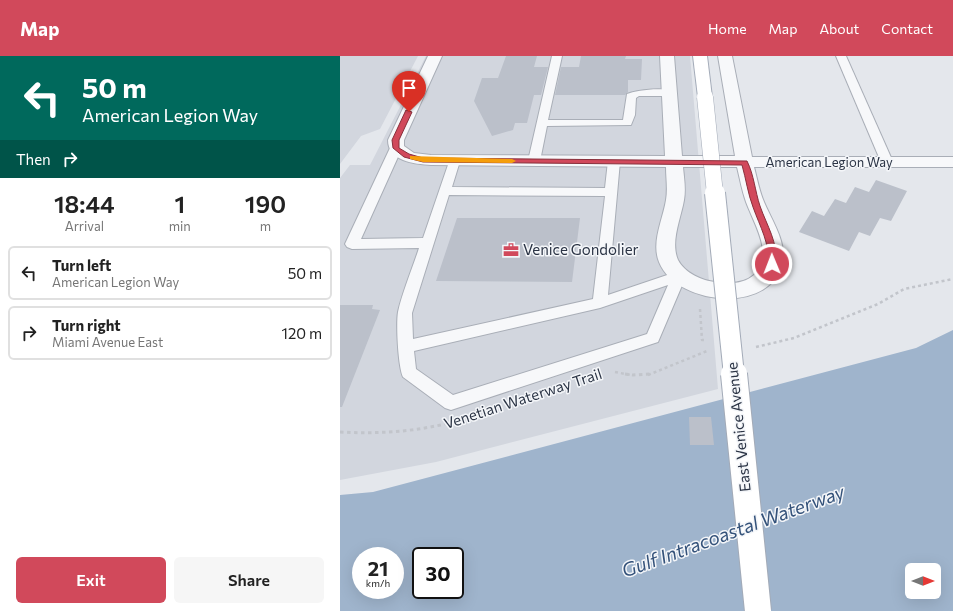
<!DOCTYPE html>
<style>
body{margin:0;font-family:Commissioner,sans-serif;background:#f6f6f6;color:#222;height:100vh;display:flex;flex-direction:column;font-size:15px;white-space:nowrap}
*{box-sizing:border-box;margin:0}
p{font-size:13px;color:#767676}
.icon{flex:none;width:22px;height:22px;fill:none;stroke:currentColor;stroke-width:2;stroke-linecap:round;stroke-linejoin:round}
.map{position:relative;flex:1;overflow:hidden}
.details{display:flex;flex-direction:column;background:#fff;width:340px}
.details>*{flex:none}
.top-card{background:#00695c;color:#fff;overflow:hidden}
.needle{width:26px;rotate:90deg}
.controls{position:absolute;left:565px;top:507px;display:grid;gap:8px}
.controls a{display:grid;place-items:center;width:36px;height:36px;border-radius:6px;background:#fff;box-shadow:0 4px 16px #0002;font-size:20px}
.speed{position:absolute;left:12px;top:491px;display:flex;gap:8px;font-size:20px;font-weight:700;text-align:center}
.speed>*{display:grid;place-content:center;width:52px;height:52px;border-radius:50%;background:#fff;box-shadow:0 4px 16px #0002;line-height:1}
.speed small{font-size:10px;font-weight:400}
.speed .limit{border:2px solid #111;border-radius:6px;background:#fff;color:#111}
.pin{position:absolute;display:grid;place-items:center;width:34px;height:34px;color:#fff;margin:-41px -17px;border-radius:50% 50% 50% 0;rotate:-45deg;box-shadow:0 0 4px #0007}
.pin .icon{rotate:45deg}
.me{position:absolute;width:44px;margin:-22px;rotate:359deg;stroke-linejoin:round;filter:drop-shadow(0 0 3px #0008)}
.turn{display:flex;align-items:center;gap:14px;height:84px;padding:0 16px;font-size:18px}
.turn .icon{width:52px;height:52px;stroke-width:2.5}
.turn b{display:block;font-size:28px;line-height:34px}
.then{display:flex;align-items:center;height:38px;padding:0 16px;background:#0003;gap:8px;font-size:15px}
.eta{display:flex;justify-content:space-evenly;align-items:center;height:68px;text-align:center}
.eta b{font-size:24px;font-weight:600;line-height:28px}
.primary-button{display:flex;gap:8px;margin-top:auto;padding:8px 16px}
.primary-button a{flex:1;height:46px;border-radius:6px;background:#d1495b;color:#fff;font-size:16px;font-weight:600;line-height:46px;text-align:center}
.primary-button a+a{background:#f6f6f6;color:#222}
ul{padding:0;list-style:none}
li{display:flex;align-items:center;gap:12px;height:54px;margin:0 8px 6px;padding:0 8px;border:2px solid #e0e0e0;border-radius:6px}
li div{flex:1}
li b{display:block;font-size:15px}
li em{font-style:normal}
header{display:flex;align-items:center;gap:24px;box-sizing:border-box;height:56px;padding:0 20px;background:#d1495b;color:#fff}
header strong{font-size:19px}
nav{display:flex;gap:22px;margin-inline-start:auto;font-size:14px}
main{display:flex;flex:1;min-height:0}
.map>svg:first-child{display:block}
.built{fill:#d2d6de}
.water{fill:#9fb4cc;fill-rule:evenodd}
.building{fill:#bbc0ca}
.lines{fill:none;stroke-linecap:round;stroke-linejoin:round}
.lane-casing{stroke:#a9aeb7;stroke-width:2}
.street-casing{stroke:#a9aeb7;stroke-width:2}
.primary-casing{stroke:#a3abb8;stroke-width:2}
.path-far1{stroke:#c2c5cb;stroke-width:2.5;stroke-dasharray:3 3;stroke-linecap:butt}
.path{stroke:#c2c5cb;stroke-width:3;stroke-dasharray:3.5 3.5;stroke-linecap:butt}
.lane{fill:#f7f8fa;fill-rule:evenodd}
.street{fill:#f7f8fa;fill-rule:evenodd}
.primary{fill:#fff;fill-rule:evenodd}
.primary-bridge-far2-casing{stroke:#a3abb8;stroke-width:17;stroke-linecap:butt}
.primary-bridge-far1-casing{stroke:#a3abb8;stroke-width:22;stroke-linecap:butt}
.primary-bridge-casing{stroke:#a3abb8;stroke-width:28;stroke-linecap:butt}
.primary-bridge-far2{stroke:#fff;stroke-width:16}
.primary-bridge-far1{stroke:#fff;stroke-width:20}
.primary-bridge{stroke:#fff;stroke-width:26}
.route{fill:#d1495b;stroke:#882f3b}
.slow{fill:#f59e0b}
.labels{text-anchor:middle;stroke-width:3;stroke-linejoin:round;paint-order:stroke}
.far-street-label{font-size:13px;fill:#2b3445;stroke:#f4f6f9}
.poi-label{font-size:15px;fill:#2b3445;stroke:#f4f6f9;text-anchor:start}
.street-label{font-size:15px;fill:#2b3445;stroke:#f4f6f9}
.near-water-label{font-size:19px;font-style:italic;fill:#34527a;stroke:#f4f6f9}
</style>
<header>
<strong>Map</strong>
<nav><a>Home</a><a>Map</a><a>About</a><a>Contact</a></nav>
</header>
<main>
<section class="details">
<div class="top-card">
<div class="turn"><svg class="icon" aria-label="left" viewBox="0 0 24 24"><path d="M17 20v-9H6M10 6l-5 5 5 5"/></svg><div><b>50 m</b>American Legion Way</div></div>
<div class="then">Then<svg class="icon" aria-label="right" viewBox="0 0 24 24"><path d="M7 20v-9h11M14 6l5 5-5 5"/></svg></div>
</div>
<div class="eta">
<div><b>18:44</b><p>Arrival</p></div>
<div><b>1</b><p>min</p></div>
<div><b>190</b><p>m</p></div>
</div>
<ul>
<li><svg class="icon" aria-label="left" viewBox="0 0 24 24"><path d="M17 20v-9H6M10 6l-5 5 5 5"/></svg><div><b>Turn left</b><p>American Legion Way</p></div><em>50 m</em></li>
<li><svg class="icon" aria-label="right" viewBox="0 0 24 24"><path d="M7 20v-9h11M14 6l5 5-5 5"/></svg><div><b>Turn right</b><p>Miami Avenue East</p></div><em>120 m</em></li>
</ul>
<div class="primary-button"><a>Exit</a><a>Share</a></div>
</section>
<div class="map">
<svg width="613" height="555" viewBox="0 0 613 555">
<rect width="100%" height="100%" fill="#e4e7ec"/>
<g class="built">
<path d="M0 0H78L40 73 21 80 0 108Z"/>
<path d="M86 0H350L378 333 96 406 0 424V122L10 109H30Z"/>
</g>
<path class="water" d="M613 274V555H0V439L33 436 576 292ZM21 500H55V534H21ZM81 500H115V534H81ZM572 514H594V536H572Z"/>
<g class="building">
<path d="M166 0H197L194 11H208L201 39H194L187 67H175L173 74 152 80 134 45 142 22H158Z"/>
<path d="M241 0H286L285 3H302L301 24H288V36L285 39H215L221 11H239Z"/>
<path d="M536 124 567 135 551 165 540 162 530 180 519 176 509 195 459 176 472 155 484 160 495 143 506 147 515 131 529 136Z"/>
<path d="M117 162H240L232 226 96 225Z"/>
<path d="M0 249H33L32 253 40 254 2 351H0Z"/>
<path d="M349 361H371L374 389H350Z"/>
</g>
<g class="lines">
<defs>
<g id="lane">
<path d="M212 0H222L208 64H283L287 38C296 34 328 30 335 37L330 40H299L296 42 295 59 291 69 207 70 200 105 198 107H190L188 105Z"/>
<path d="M496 0H506L553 106 551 108H543L541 106Z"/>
<path d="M56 89 62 92 21 183 83 182 110 103H118L120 105 112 131 265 132 268 105 270 103H278L280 105 268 239 339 215 344 216 346 220 318 286 111 354 105 352 63 321C58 310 56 268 58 256 62 237 73 211 79 192L12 193 7 191 5 188 50 92ZM109 139 265 140 253 243 73 283 72 257ZM328 229 307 278 113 339 76 313 74 295 260 252Z"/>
</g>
<path id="street" d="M88 0H102L64 84V90L74 97 91 99 325 100 320 0H334L342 100H395L378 0H392L412 101H613V111H414C417 122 419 134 424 146 431 163 445 183 443 203 436 259 337 251 319 206 311 186 323 163 326 144 328 133 326 122 326 111L91 109C74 108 48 105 48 84ZM343 111H397C400 123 402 135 406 146 414 168 435 199 414 219 404 228 389 228 376 226 362 225 345 217 338 204 330 186 341 162 344 144 346 133 344 122 343 111Z"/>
<path id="primary" d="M353 0H367L372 41 370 44 365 45 360 44 358 41Z"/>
</defs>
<use href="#lane" class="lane-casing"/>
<use href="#street" class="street-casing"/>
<use href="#primary" class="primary-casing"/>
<g class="path-far1">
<path d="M360 253 362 284H366"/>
<path d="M416 291 454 282 538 248 564 233 613 223"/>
<path d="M275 316 291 319"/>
<path d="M308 319 367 295"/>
</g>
<g class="path">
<path d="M285 318 293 319 310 318"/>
<path d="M0 376C36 378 70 376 105 368"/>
</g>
<use href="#lane" class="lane"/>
<use href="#street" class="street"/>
<use href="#primary" class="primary"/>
<defs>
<path id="primary-bridge-far2" d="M365 41 375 138"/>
<path id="primary-bridge-far1" d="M375 137 394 319"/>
<path id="primary-bridge" d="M394 318 418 555"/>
</defs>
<use href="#primary-bridge-far2" class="primary-bridge-far2-casing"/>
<use href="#primary-bridge-far1" class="primary-bridge-far1-casing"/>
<use href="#primary-bridge" class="primary-bridge-casing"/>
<use href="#primary-bridge-far2" class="primary-bridge-far2"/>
<use href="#primary-bridge-far1" class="primary-bridge-far1"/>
<use href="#primary-bridge" class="primary-bridge"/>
</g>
<path class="route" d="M66 54 72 56 59 84V92L69 98 83 102 407 105C414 119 415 135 420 150 427 170 438 186 436 208L432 211 428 208C430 187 420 171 413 151 408 138 406 123 402 109L83 106 64 101 53 92 52 84Z"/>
<path class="slow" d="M70 100 172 103 176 105 172 107 83 106 70 103Z"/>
<defs>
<symbol id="office-bare" viewBox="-9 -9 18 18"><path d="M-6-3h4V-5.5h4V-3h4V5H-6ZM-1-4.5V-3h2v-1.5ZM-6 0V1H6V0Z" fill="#d1495b" stroke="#f4f6f9" stroke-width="2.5" paint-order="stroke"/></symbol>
</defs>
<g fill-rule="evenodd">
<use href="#office-bare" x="160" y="183" width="22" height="22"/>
</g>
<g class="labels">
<g class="far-street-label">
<text x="489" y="111">American Legion Way</text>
</g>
<g class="poi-label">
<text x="183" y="199">Venice Gondolier</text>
</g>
<g class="street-label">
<text transform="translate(183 343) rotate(-18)" y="5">Venetian Waterway Trail</text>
<text transform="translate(399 371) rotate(-96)" y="5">East Venice Avenue</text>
</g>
<g class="near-water-label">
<text transform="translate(393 475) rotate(-20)" y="7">Gulf Intracoastal Waterway</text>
</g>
</g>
</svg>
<div class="controls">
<a><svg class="needle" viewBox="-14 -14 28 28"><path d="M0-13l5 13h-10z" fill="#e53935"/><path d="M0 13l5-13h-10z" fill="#767676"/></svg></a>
</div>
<div class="speed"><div>21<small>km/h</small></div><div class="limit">30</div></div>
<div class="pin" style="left:69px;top:56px;background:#d93025"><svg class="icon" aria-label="arrive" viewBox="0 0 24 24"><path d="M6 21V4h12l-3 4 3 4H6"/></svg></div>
<svg class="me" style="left:432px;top:208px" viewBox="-20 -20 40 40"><circle r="17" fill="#d1495b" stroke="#fff" stroke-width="3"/><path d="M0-11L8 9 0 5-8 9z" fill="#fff"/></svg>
</div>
</main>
